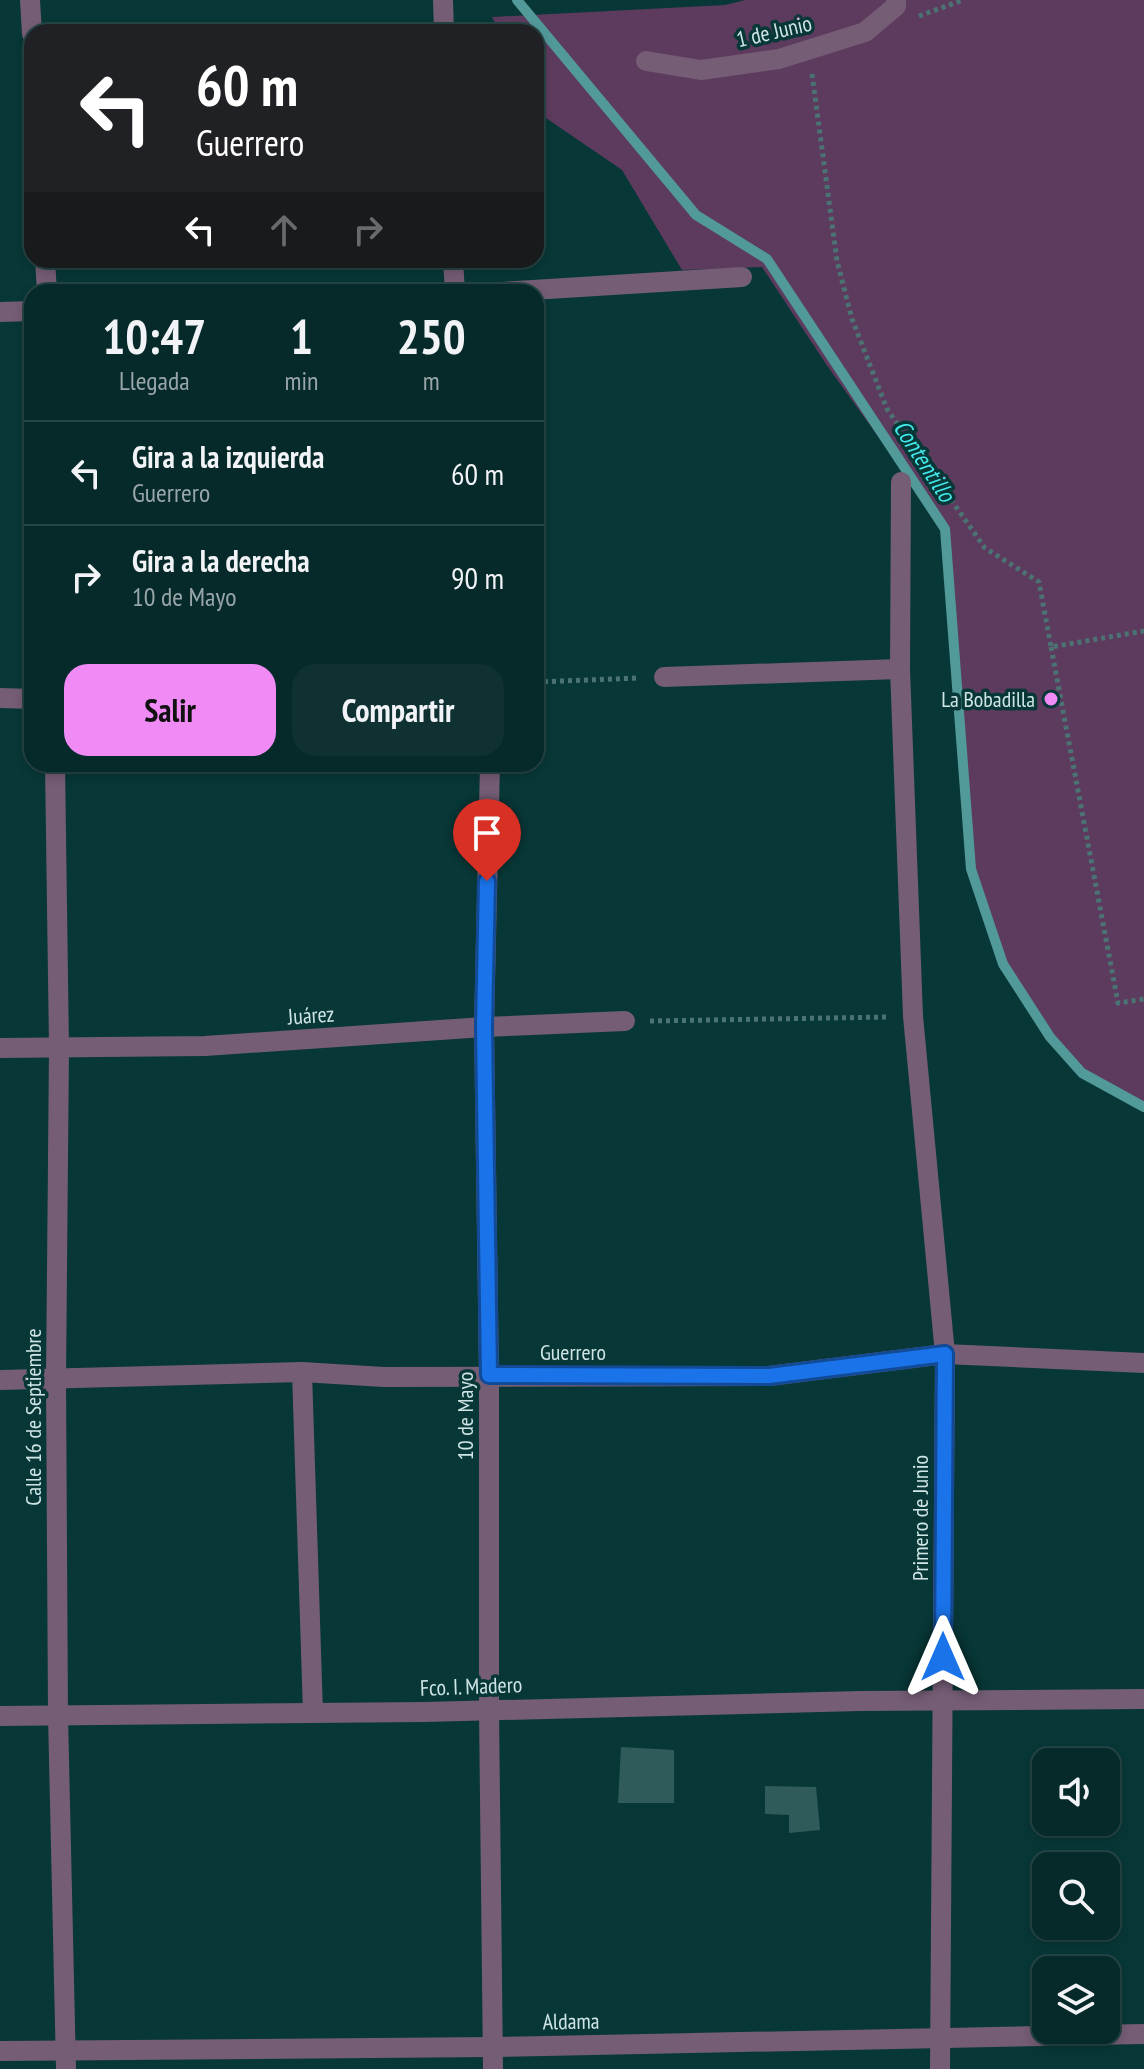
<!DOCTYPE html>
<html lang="es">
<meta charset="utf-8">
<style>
body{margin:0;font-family:"PT Sans Narrow",sans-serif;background:#0f3131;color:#f1f3f6;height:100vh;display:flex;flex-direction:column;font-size:30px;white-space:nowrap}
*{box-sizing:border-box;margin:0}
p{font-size:26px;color:#98a6a8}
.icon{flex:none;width:44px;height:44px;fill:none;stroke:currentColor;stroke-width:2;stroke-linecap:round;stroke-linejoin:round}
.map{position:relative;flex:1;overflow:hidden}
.side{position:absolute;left:24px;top:284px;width:520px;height:488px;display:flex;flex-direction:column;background:#062929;border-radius:24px;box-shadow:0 4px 12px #0003,0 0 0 2px #274546}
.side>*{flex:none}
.hud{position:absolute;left:24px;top:24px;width:520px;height:244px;border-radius:24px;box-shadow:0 4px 12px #0003,0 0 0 2px #274546;background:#202124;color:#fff;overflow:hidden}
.fabs{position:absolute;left:1032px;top:1748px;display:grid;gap:16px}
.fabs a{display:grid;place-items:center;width:88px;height:88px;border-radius:16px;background:#062929;box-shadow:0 4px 12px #0003,0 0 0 2px #274546;font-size:40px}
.pin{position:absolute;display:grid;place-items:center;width:68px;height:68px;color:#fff;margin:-82px -34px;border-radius:50% 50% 50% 0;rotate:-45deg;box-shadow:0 0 8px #0007}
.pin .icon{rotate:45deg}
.me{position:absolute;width:88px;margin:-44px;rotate:0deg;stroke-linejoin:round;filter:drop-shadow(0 0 6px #0008)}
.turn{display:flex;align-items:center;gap:28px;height:168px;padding:0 40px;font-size:36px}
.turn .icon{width:104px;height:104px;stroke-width:2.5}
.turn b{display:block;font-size:56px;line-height:68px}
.lanes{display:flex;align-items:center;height:76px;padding:0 40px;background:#0003;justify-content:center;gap:40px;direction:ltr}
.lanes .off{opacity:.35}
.eta{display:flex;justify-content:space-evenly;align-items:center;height:136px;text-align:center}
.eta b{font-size:48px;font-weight:800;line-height:56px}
.cta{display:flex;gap:16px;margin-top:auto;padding:16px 40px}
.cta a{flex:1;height:92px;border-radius:24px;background:#f08bf6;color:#111;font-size:32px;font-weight:800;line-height:92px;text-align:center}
.cta a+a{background:#0f3131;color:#f1f3f6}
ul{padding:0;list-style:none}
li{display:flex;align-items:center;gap:24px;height:104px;padding:0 40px;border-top:2px solid #274546}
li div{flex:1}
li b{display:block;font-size:30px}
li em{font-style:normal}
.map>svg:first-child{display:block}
.green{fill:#5d3b5e}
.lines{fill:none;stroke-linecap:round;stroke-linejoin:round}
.stream{stroke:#529999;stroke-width:10}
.building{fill:#305b5b}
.path{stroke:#4c7373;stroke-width:5;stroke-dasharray:4 4;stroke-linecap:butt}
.minor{stroke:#745d75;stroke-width:20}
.route-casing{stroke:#114b97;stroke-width:20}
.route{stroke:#1a73e8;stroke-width:14}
.poi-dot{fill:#f08bf6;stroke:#083737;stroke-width:3}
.labels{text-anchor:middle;stroke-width:7;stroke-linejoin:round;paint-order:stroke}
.street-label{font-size:22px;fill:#cfe5e5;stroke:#083737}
.poi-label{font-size:22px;fill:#cfe5e5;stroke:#083737;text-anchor:end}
.water-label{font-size:24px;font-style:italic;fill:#43e8ea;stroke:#083737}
</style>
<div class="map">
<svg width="1144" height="2069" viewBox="0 0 1144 2069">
<rect width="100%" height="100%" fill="#083737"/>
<path class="green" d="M745 0H1144V1107L1082 1073 1050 1037 1003 964 971 869 945 529 828 367 762 267 682 270 622 170 546 118 536 99V32H500L492 17 725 5Z"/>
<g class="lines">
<path class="stream" d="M517 0 696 215 767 259 945 529 971 869 1003 964 1050 1037 1082 1073 1144 1107"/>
</g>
<g class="building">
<path d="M621 1747 674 1750V1803H618Z"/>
<path d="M765 1786 816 1787 820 1830 789 1833V1815L765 1814Z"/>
</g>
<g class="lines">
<g class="path">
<path d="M919 16 963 0"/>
<path d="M812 74 837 261 852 319 887 409 985 548 1039 582 1051 647 1144 631"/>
<path d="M1051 647 1118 1003 1144 999"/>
<path d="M536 682 639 678"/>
<path d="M650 1021 888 1017"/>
</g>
<g class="minor">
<path d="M30 0 32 34"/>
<path d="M443 0 444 32"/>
<path d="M646 61 701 70 779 59 865 32 896 6V0"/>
<path d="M45 260 47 292"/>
<path d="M453 260 455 292"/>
<path d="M501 292 742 277"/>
<path d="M0 312 32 311"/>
<path d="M901 482 900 669 913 1016 945 1354 940 2069"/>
<path d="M664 677 900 669"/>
<path d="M0 698 32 699"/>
<path d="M55 764 59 1048 56 1380 58 1715 66 2069"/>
<path d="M490 764 484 1027 489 1375V1709L493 2069"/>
<path d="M0 1048 205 1046 484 1027 625 1021"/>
<path d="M302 1372 313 1713"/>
<path d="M0 1380 302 1372 384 1377 769 1376 945 1354 1144 1363"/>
<path d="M0 1716 425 1712 860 1701 1144 1699"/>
<path d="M0 2051 493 2047 1144 2034"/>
</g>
</g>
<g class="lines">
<defs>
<path id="route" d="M487 881 484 1027 489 1375 769 1376 945 1354 943 1657"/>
</defs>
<use href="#route" class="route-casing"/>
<use href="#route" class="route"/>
</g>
<circle class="poi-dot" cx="1051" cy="699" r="8"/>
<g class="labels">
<g class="street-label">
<text transform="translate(774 31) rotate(-13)" y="8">1 de Junio</text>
<text transform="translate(311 1015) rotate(-4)" y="8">Juárez</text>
<text x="573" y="1360">Guerrero</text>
<text transform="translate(465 1416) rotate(-90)" y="8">10 de Mayo</text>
<text transform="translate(33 1417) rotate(-90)" y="8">Calle 16 de Septiembre</text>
<text transform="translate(920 1518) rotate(-90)" y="8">Primero de Junio</text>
<text transform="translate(471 1686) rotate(-2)" y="8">Fco. I. Madero</text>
<text transform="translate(571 2021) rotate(-1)" y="8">Aldama</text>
</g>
<g class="poi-label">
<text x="1035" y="707">La Bobadilla</text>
</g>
<g class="water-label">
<text transform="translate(924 461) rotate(57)" y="8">Contentillo</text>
</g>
</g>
</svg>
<div class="fabs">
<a><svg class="icon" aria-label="sound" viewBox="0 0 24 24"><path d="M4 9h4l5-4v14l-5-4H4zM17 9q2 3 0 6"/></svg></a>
<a><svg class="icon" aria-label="search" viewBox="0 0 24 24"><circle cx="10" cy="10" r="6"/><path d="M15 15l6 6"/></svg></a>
<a><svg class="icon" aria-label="layers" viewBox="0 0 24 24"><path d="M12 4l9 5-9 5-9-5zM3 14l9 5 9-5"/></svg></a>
</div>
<div class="pin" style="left:487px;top:881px;background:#d93025"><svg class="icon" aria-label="arrive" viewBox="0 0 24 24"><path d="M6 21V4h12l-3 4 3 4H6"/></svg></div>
<svg class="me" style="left:943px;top:1657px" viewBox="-20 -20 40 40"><path d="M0-17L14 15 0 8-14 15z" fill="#1a73e8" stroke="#fff" stroke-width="4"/></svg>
<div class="hud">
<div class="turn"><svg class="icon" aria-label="left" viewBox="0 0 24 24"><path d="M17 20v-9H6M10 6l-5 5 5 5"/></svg><div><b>60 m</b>Guerrero</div></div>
<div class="lanes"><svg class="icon" aria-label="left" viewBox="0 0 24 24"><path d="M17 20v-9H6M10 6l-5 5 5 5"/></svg><svg class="icon off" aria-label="ahead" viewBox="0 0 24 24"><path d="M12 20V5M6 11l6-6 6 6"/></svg><svg class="icon off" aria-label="right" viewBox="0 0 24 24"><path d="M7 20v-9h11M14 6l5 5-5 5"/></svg></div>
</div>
<section class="side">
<div class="eta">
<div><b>10:47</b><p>Llegada</p></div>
<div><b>1</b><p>min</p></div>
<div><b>250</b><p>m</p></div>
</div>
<ul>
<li><svg class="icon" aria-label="left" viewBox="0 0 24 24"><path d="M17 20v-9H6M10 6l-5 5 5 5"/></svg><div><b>Gira a la izquierda</b><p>Guerrero</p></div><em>60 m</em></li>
<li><svg class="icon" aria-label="right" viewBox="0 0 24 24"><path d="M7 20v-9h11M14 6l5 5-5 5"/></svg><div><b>Gira a la derecha</b><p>10 de Mayo</p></div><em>90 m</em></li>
</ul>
<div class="cta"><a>Salir</a><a>Compartir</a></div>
</section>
</div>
